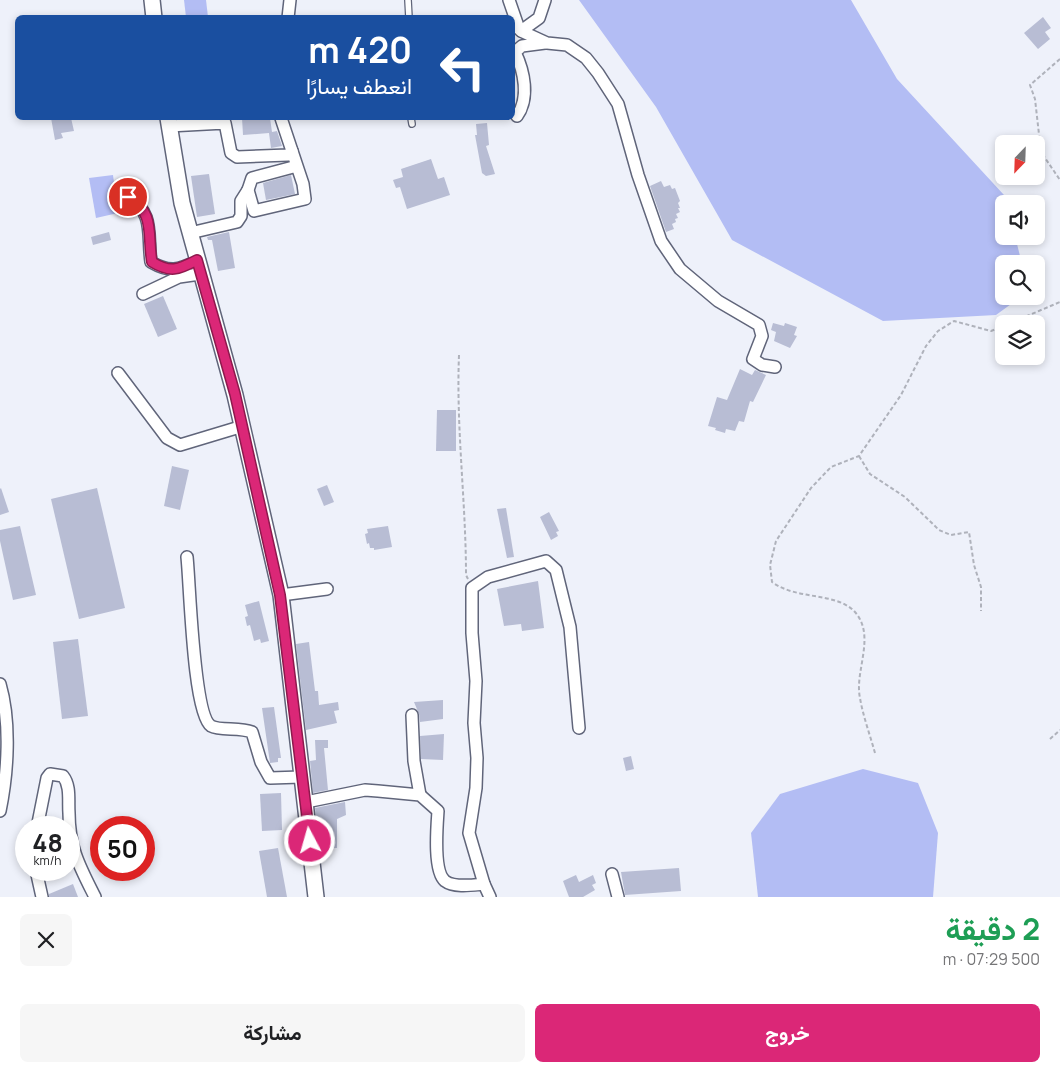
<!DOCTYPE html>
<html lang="ar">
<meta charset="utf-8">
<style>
body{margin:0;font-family:Manrope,Vazirmatn,sans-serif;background:#f6f6f6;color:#202124;direction:rtl;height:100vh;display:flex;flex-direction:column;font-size:19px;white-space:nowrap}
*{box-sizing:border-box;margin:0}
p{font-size:16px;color:#757577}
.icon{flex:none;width:28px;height:28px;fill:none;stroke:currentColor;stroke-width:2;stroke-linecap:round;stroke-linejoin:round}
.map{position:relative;height:897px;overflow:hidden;direction:ltr}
.details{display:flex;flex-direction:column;background:#fff;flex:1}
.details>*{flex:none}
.guide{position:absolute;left:15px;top:15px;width:500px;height:105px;border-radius:8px;box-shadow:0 2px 8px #0003;direction:rtl;background:#1a4fa0;color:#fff;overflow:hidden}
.needle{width:32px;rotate:203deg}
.fabs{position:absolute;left:995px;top:135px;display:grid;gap:10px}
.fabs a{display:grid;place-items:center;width:50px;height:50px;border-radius:8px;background:#fff;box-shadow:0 2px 8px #0003;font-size:25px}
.speed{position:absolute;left:15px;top:816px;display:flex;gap:10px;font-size:25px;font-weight:700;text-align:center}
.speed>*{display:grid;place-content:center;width:65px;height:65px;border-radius:50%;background:#fff;box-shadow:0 2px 8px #0003;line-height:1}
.speed small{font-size:12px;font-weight:400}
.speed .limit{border:8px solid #d22;background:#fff;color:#111}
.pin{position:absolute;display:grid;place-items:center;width:42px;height:42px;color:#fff;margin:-21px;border:2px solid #fff;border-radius:50%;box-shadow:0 1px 5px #0007}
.me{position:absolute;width:55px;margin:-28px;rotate:354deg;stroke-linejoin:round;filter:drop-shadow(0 0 4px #0008)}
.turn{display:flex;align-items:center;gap:18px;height:105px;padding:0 20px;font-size:22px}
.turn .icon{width:65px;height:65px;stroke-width:2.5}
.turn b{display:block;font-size:35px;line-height:42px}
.round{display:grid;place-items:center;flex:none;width:52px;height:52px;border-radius:8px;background:#f6f6f6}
.overview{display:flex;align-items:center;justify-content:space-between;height:85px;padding:0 20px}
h1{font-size:30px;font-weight:700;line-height:38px;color:#1e9e55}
.cta{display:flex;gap:10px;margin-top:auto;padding:10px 20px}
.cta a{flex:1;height:58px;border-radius:8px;background:#db2777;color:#fff;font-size:20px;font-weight:700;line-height:58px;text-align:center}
.cta a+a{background:#f6f6f6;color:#202124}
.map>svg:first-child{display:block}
.green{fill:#b3bdf4}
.building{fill:#b8bdd4}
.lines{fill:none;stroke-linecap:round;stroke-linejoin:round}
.lane-casing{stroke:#60657a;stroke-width:8}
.street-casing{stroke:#60657a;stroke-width:14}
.secondary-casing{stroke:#60657a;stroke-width:18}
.path{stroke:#afb2bb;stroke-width:2;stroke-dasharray:4 2.5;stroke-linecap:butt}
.lane{stroke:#fff;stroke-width:5.5}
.street{stroke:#fff;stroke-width:11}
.secondary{stroke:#fff;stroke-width:15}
.route-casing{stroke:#8e194d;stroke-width:12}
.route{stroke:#db2777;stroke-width:9}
</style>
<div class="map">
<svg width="1060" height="897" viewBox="0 0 1060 897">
<rect width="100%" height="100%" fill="#eef1fa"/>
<g class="green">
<path d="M184 0H206L208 17H186Z"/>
<path d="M579 0H851L897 79 1004 195 1006 204H1004V236H1015L1022 264H1004V296H1022L996 315 883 321 732 240 656 107Z"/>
<path d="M113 175 118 213 96 218 89 178Z"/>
<path d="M863 769 918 783 938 833 933 897H758L751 833 780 794Z"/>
</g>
<g class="building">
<path d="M1043 17 1051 28 1045 32 1050 39 1038 49 1024 33Z"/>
<path d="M51 118H71L74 131 61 133 63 138 55 140Z"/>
<path d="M242 118H270L272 132 277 131 282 146 271 148 269 133 243 135Z"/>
<path d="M487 123 489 145 486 146 495 174 486 176 482 173 475 135H477L476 124Z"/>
<path d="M431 159 438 179 444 177 450 195 407 209 400 187 396 188 393 180 403 177 401 169Z"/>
<path d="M209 174 215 214 197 217 191 176Z"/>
<path d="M291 175 295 194 266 200 263 183Z"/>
<path d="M661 181 664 187 670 185 672 189 675 188 680 201 678 203 680 208H678L680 212 676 214 678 218 675 219 676 222 672 224 674 229 666 232 650 186Z"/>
<path d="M109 232 111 240 93 245 91 237Z"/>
<path d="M229 232 235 268 218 271 212 240H208L207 237Z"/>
<path d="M163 296 177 329 158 337 144 304Z"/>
<path d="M773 323 784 326 785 323 797 327 794 335 797 336 790 348 774 341 776 332 771 330Z"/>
<path d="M740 369 752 375 755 370 766 375 753 402 750 401 744 422 739 421 735 431 726 429 725 433 715 430 716 428 708 426 717 397 727 400Z"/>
<path d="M437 410H456V451H436Z"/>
<path d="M172 466 189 470 180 510 164 506Z"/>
<path d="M327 485 334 502 324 506 317 489Z"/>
<path d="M1 488 9 512 0 515V489Z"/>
<path d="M97 488 125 608 79 619 51 499Z"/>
<path d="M506 508 514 557 507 558 497 509Z"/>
<path d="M549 512 559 531 556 532 558 536 551 540 540 517Z"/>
<path d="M20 526 36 595 13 600 0 541V530Z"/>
<path d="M388 526 392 547 374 550V548H370L369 543 367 544 365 534 368 533 367 529Z"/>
<path d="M538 581 544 628 522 631 521 624 504 626 497 589Z"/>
<path d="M259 601 269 641 261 643 260 639 254 641 250 625 247 626 245 617 248 616 245 605Z"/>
<path d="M78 639 88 716 62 719 53 642Z"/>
<path d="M309 642 315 691H318L319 705 338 702 339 710 334 711 337 723 306 730 296 644Z"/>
<path d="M443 700V719L420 722 419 714 414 702Z"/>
<path d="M274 707 281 758H278V762L270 763 262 708Z"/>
<path d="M444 734 443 760 421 759 420 736Z"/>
<path d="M315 740H328V748H324L328 790 313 793 310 761 316 760Z"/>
<path d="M631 756 634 769 626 771 623 758Z"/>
<path d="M281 793 282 830 262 831 260 794Z"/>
<path d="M345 802 346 815 337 819V848H320L315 808Z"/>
<path d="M278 848 287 897H267L259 851Z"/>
<path d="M679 868 681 891 625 895 621 872Z"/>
<path d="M576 875 579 882 593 875 596 883 592 885 595 890 583 897H569L563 881Z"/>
<path d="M73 884 78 897H49V894Z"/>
</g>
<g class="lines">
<defs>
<g id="lane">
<path d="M408 0 409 18"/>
<path d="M411 118 412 124"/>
</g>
<g id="street">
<path d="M509 0 519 29 523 32 547 43 567 45 586 58 598 73 618 104 638 175 661 241 680 269 718 301 759 325 762 336 753 359 762 365 775 367"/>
<path d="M288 18 290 0"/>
<path d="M521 31 539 18 545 0"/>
<path d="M517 116C530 98 524 71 515 52L522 46 545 43"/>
<path d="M169 126 225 123 231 153 237 157 288 155 292 151 281 118"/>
<path d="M292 151 303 184 305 199 254 211 248 190 252 178 297 166"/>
<path d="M128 197C155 213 147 235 151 262 170 273 178 270 197 261"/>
<path d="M190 233 237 222 241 216V201L248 190"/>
<path d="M143 294 179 277 200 274"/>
<path d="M118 373 167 438 180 445 243 426"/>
<path d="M187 557C190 584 193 714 211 726 220 731 240 727 252 732L261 762 270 778 301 777"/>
<path d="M281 595 327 589"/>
<path d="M0 684C11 722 8 772 0 811"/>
<path d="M412 715 414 761 420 795"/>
<path d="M306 802 365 790 378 791 420 795 438 811C437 826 433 871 445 881 454 888 473 885 484 884L490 897"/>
<path d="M37 828 47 778 50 774 63 776C71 786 68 801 69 813 69 848 80 867 95 897"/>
<path d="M36 870 42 897"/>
<path d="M612 874 618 897"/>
<path d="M484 884 469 833 476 788 477 758 474 723 476 681 472 633V588L488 577 546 561 556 570 570 627 579 728"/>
</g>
<g id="secondary">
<path d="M152 0 154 18"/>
<path d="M168 118 182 203 235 395 281 595 316 897"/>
</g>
</defs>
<use href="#lane" class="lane-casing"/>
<use href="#street" class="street-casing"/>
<use href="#secondary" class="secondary-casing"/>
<g class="path">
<path d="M1060 59 1030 85 1035 99 1041 152 1060 180"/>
<path d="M1008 324 1060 302"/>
<path d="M459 355C456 428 466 502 466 575L468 579"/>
<path d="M859 456 870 474 905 497 939 530 951 535 969 532 974 565 981 587V611"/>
<path d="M1050 739 1060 730"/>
<path d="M875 753C870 735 863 716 860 698 854 671 877 635 854 611 835 592 796 600 772 582L770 565 776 541 811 488 831 467 859 456 901 395 926 346 938 331 954 321 991 331 1004 326"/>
</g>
<use href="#lane" class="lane"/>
<use href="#street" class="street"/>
<use href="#secondary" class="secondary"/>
</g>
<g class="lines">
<defs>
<path id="route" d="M128 197C156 213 147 235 152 262 170 273 178 270 197 260L235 394 280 595 310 841"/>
</defs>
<use href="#route" class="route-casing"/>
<use href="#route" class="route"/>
</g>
</svg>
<div class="fabs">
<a><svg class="needle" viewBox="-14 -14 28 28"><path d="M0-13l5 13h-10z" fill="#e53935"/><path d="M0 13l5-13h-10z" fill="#757577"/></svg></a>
<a><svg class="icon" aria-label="sound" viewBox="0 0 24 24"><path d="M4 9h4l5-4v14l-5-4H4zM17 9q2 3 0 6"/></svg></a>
<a><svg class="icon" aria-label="search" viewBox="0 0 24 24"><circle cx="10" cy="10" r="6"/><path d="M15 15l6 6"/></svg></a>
<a><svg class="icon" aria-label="layers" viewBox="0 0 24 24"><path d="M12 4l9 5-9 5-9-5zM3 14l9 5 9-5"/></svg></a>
</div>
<div class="speed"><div>48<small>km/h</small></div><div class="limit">50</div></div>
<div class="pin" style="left:128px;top:197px;background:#d93025"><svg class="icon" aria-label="arrive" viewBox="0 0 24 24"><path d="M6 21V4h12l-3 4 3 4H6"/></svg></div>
<svg class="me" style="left:310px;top:841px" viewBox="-20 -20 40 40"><circle r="17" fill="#db2777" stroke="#fff" stroke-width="3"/><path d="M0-11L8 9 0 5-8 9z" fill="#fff"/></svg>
<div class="guide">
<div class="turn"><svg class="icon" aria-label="left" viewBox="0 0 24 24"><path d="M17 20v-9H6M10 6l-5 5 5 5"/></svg><div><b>420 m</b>انعطف يسارًا</div></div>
</div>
</div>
<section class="details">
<div class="overview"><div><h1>2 دقيقة</h1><p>500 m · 07:29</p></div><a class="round"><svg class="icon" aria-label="close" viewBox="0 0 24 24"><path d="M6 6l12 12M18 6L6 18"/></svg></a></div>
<div class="cta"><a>خروج</a><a>مشاركة</a></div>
</section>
